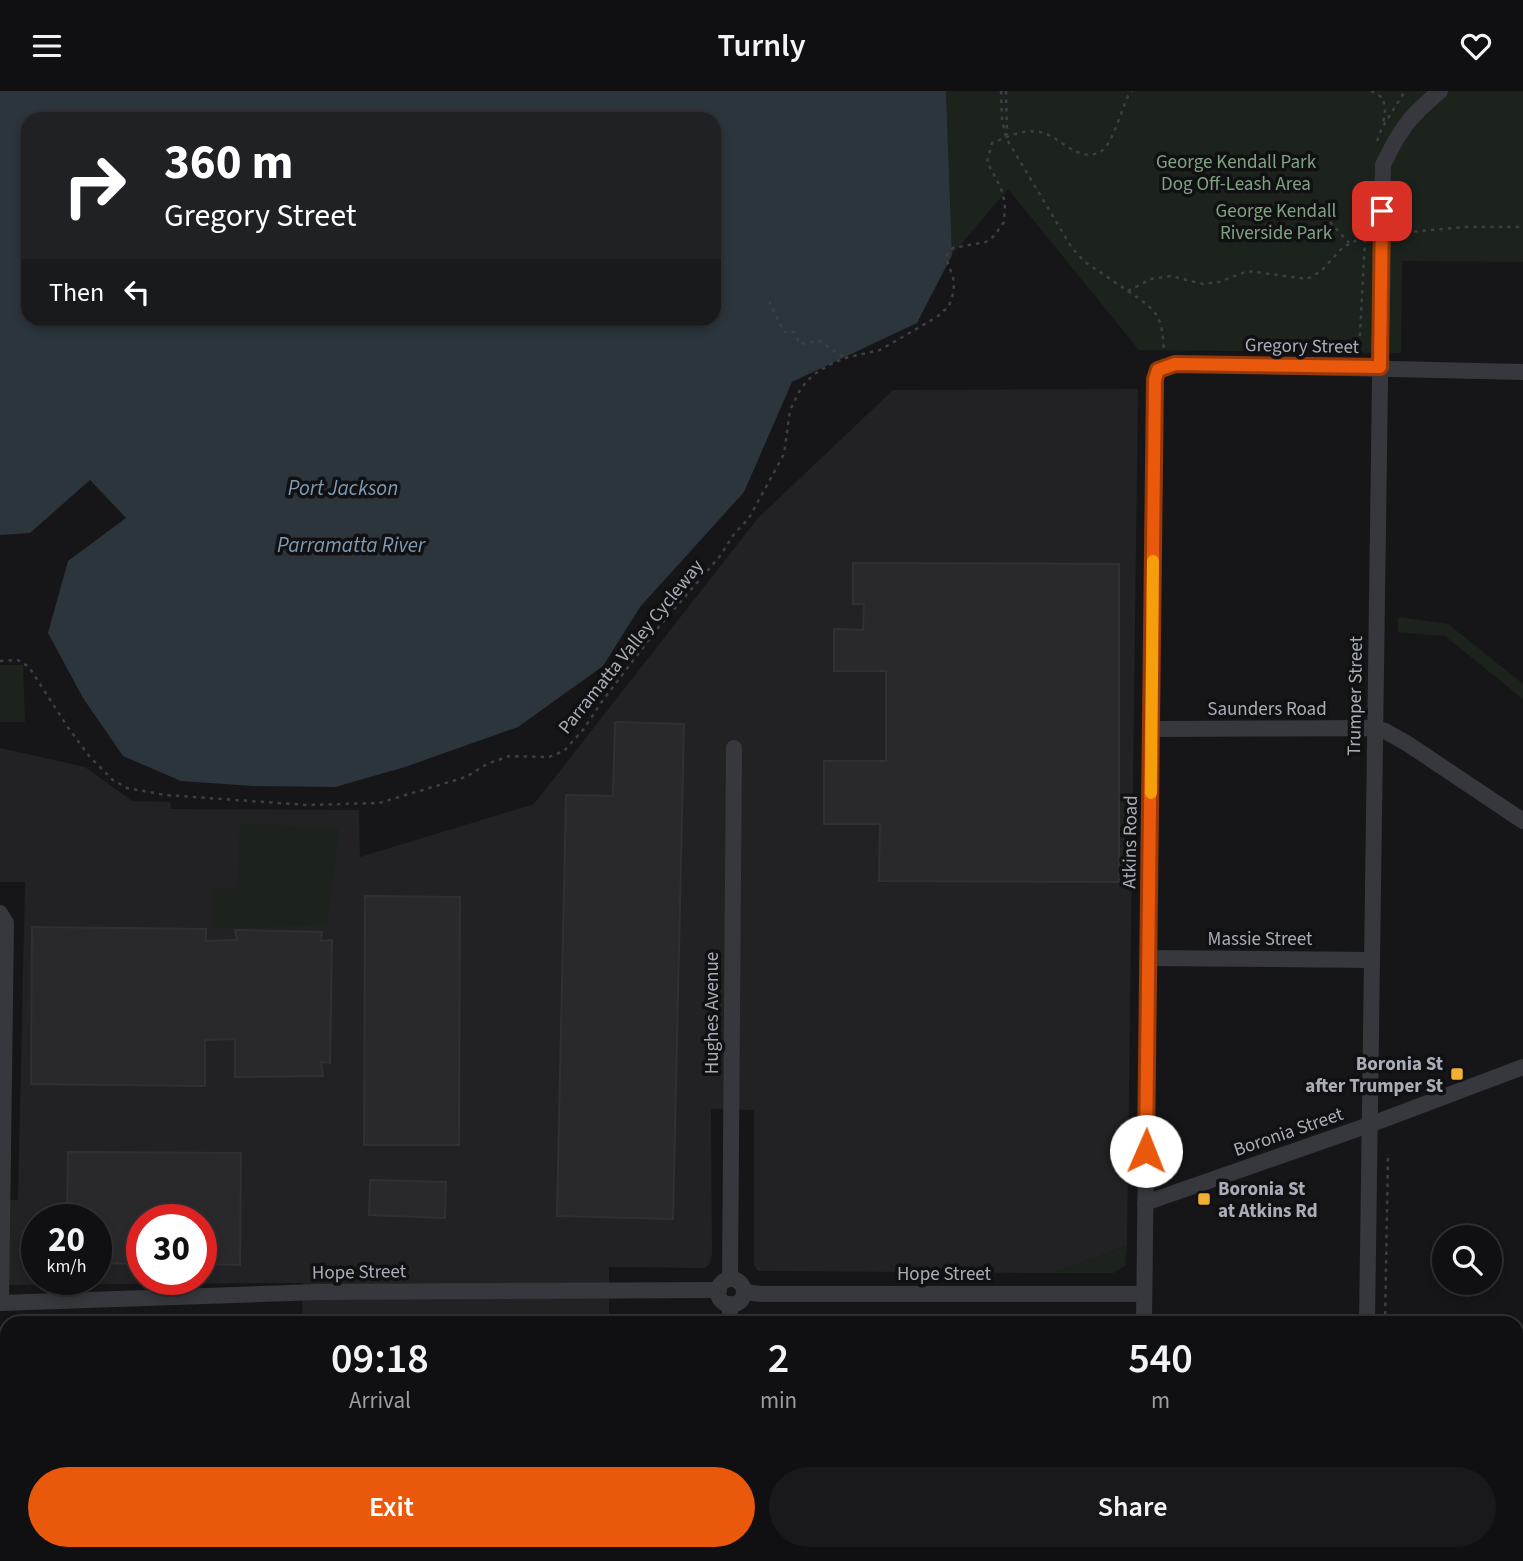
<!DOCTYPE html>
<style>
body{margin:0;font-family:"Source Sans 3",sans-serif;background:#19191b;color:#f1f3f6;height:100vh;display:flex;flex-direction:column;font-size:26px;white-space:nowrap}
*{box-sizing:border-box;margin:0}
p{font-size:23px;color:#9c9d9f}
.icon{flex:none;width:38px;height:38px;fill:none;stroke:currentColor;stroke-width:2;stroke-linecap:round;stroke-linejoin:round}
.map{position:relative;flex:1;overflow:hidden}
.drawer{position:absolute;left:0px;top:1225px;width:1524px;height:245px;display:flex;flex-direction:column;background:#101012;border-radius:21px 21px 0 0;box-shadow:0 4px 10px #0003,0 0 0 2px #303032}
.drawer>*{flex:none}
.guide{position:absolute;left:21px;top:21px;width:700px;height:214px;border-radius:21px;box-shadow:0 4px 10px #0003,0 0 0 2px #303032;background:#202124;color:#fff;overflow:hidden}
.tools{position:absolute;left:1432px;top:1134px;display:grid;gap:14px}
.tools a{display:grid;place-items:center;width:70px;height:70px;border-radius:50%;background:#101012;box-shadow:0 4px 10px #0003,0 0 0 2px #303032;font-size:35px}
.speed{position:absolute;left:21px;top:1113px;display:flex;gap:14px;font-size:35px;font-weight:700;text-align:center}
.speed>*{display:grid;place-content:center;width:91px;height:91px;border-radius:50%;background:#101012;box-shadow:0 4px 10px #0003,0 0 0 2px #303032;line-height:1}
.speed small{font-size:18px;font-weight:400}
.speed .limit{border:10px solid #d22;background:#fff;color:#111}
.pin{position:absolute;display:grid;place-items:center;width:60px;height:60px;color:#fff;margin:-30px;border-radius:14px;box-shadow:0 4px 10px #0006}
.me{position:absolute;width:77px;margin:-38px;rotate:1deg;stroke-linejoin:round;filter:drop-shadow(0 0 5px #0008)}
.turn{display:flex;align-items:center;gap:24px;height:147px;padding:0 28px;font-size:32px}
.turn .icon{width:91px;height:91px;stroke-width:2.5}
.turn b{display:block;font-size:49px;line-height:60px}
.then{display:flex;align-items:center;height:66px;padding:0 28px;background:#0003;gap:14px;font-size:26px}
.eta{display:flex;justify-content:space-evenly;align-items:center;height:119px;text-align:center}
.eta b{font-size:42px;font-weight:600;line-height:49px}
.button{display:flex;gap:14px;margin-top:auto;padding:14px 28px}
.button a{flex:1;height:80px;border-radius:42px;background:#ea580c;color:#fff;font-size:28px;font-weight:600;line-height:80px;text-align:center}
.button a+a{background:#19191b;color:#f1f3f6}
header{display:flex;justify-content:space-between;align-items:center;height:91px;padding:0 28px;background:#101012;font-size:32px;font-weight:600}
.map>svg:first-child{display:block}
.built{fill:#222225;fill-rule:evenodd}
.green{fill:#1c231d}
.water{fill:#2c353c;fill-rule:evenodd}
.building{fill:#29292c;stroke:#303034;stroke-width:2}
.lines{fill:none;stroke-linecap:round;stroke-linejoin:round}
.path{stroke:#3d3f44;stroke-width:2.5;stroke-dasharray:3.5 5;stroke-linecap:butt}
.minor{stroke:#37383d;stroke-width:16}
.route-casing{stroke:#983908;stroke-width:18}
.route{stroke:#ea580c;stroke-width:12}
.slow{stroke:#f59e0b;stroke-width:12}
.poi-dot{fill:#f2b134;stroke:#111113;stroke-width:2.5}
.labels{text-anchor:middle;stroke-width:7;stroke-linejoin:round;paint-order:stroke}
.park-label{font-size:19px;fill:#7fa381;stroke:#111113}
.street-label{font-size:19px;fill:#a8adb8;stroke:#111113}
.poi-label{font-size:19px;font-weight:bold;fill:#a8adb8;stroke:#111113;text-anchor:end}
.water-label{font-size:21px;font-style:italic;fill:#7f9bb3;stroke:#111113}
</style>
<header><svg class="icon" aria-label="menu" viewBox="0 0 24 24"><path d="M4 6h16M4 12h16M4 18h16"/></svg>Turnly<svg class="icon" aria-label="heart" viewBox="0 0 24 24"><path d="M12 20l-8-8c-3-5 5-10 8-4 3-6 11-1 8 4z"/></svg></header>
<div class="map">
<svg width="1523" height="1470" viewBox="0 0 1523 1470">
<rect width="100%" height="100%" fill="#161618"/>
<path class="built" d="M1138 298 1127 1155 1053 1182 758 1180 754 1174V1019L711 1018 712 1163 710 1172 705 1177 609 1176V1232H302L303 1192 0 1194V1109H18L25 791H0V657L85 676 132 710 170 711 171 718 359 719 360 766 534 713 758 427 893 299ZM37 1129H96V1188H37ZM142 1129H201V1188H142Z"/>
<g class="green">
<path d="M946 0H1523V171L1402 170 1401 262 1139 259 1008 98 952 164Z"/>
<path d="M1398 526 1448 533 1523 593V608L1445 545 1398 541Z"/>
<path d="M0 574H23L25 631H0Z"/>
<path d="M240 732 339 738 327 834 212 837 213 798H237Z"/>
<path d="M1127 1155 1125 1175 1113 1182H1053Z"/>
<rect x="751" y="1463" width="84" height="7"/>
</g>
<path class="water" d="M0 0H946L952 164 917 232 792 291 744 401 640 516 603 575 518 636 405 676 335 696 253 695 181 690 123 665 83 607 48 542 68 470 126 427 90 389 30 442 0 444ZM28 28H714V228H28Z"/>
<g class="building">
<path d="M853 472 1119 473V791L879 790 880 733H824V670H886V580H834V538L863 539 864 513H853Z"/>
<path d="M615 631 684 633 673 1128 557 1125 566 704 613 705Z"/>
<path d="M365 805 460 806 459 1054H364Z"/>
<path d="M32 836 206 838V850L237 849 235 839 322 841 321 850 332 849 330 972 321 971 323 985 235 986V948L205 949V995L31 993Z"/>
<path d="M68 1061 241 1062 240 1174 201 1173V1129H142V1173L96 1172V1129H67Z"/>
<path d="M370 1089 446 1091 445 1127 369 1124Z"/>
</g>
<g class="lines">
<g class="path">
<path d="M1001 0 1002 28 1006 47 1072 157 1085 171 1128 200 1151 188 1171 185 1203 193 1219 191 1248 180 1307 188 1321 180 1343 156 1366 145"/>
<path d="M1006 0 1007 44"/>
<path d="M1371 0 1383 7 1385 20 1383 33"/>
<path d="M1377 50 1382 37 1405 0"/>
<path d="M1330 131 1349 152"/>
<path d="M1397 142 1466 136H1523"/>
<path d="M1128 200C1159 221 1162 224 1164 262"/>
<path d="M769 210 784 241H794L800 253 819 250 845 267"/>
<path d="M1359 262 1366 129"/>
<path d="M0 570 18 569 29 576 69 638 90 666 113 689 127 697 165 704 307 714 379 712 466 686 487 673 509 665 549 666 564 660 583 639 603 609 658 537 720 465 734 443 749 427 784 363 790 319 801 297 813 284 829 274 845 267 880 259 937 226 949 215 954 200 953 186 946 167 948 162 953 157 986 151 994 145 1004 131 1005 113 1001 97 987 71 992 52C1007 46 1022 38 1039 41 1059 43 1080 76 1103 59 1113 50 1122 18 1128 5L1132 0"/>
<path d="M1385 1232 1388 1065"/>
<path d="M1380 1470V1463"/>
</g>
<g class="minor">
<path d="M1152 638 1375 637 1385 640 1408 653 1523 730"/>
<path d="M0 822 6 832 1 1212"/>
<path d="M1149 867 1371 869"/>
<path d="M1145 1112 1369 1034 1523 976"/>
<path d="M730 1188 734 657"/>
<circle cx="731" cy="1201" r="13"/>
<path d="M744 1201 761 1203H1144"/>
<path d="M0 1212 318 1201 719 1199"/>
<path d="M730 1213V1232"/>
<path d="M1144 1232 1155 288 1158 279 1175 273 1523 281"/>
<path d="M1367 1232 1383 74C1400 38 1409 26 1440 0"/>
<path d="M1517 1385 1523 1386"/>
<path d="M730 1470V1463"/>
<path d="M935 1470 936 1463"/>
<path d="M1139 1470 1140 1463"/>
<path d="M1362 1470V1463"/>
</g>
</g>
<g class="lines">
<defs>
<path id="route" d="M1146 1060 1155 288 1158 279 1175 273 1380 276 1382 120"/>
</defs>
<use href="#route" class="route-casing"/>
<use href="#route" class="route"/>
<path class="slow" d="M1151 702 1153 470"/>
</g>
<g class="poi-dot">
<rect x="1450" y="976" width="14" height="14" rx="3.5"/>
<rect x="1197" y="1101" width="14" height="14" rx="3.5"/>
</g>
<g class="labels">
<g class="park-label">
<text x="1236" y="77">George Kendall Park<tspan x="1236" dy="22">Dog Off-Leash Area</tspan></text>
<text x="1276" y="126">George Kendall<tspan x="1276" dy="22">Riverside Park</tspan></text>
</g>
<g class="street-label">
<text transform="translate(1302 254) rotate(1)" y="7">Gregory Street</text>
<text transform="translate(630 555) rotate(-51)" y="7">Parramatta Valley Cycleway</text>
<text transform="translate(1354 605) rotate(-89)" y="7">Trumper Street</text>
<text x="1267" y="624">Saunders Road</text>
<text transform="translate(1129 751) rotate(-89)" y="7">Atkins Road</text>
<text x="1260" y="854">Massie Street</text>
<text transform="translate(711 922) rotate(-90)" y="7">Hughes Avenue</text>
<text transform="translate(1288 1040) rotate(-19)" y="7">Boronia Street</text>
<text transform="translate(359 1180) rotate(-1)" y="7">Hope Street</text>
<text x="944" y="1189">Hope Street</text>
</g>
<g class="poi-label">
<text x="1443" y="979">Boronia St<tspan x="1443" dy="22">after Trumper St</tspan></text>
<text x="1218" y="1104" text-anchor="start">Boronia St<tspan x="1218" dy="22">at Atkins Rd</tspan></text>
</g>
<g class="water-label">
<text x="343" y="404">Port Jackson</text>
<text x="351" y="461">Parramatta River</text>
</g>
</g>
</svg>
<div class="tools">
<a><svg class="icon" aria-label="search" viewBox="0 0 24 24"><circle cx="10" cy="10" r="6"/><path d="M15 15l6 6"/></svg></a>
</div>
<div class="speed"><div>20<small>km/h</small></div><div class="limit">30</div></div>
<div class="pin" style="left:1382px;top:120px;background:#d93025"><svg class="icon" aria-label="arrive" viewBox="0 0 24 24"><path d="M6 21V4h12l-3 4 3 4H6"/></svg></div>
<svg class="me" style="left:1146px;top:1060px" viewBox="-20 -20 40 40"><circle r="19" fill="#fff"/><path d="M0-13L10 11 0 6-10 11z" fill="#ea580c"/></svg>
<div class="guide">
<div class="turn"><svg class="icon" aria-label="right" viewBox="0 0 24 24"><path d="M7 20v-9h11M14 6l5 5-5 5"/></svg><div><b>360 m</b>Gregory Street</div></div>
<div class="then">Then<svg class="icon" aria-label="left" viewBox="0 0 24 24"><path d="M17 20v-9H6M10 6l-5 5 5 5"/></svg></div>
</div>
<section class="drawer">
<div class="eta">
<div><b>09:18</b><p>Arrival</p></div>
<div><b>2</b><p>min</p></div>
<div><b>540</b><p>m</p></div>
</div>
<div class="button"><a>Exit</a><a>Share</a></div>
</section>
</div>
